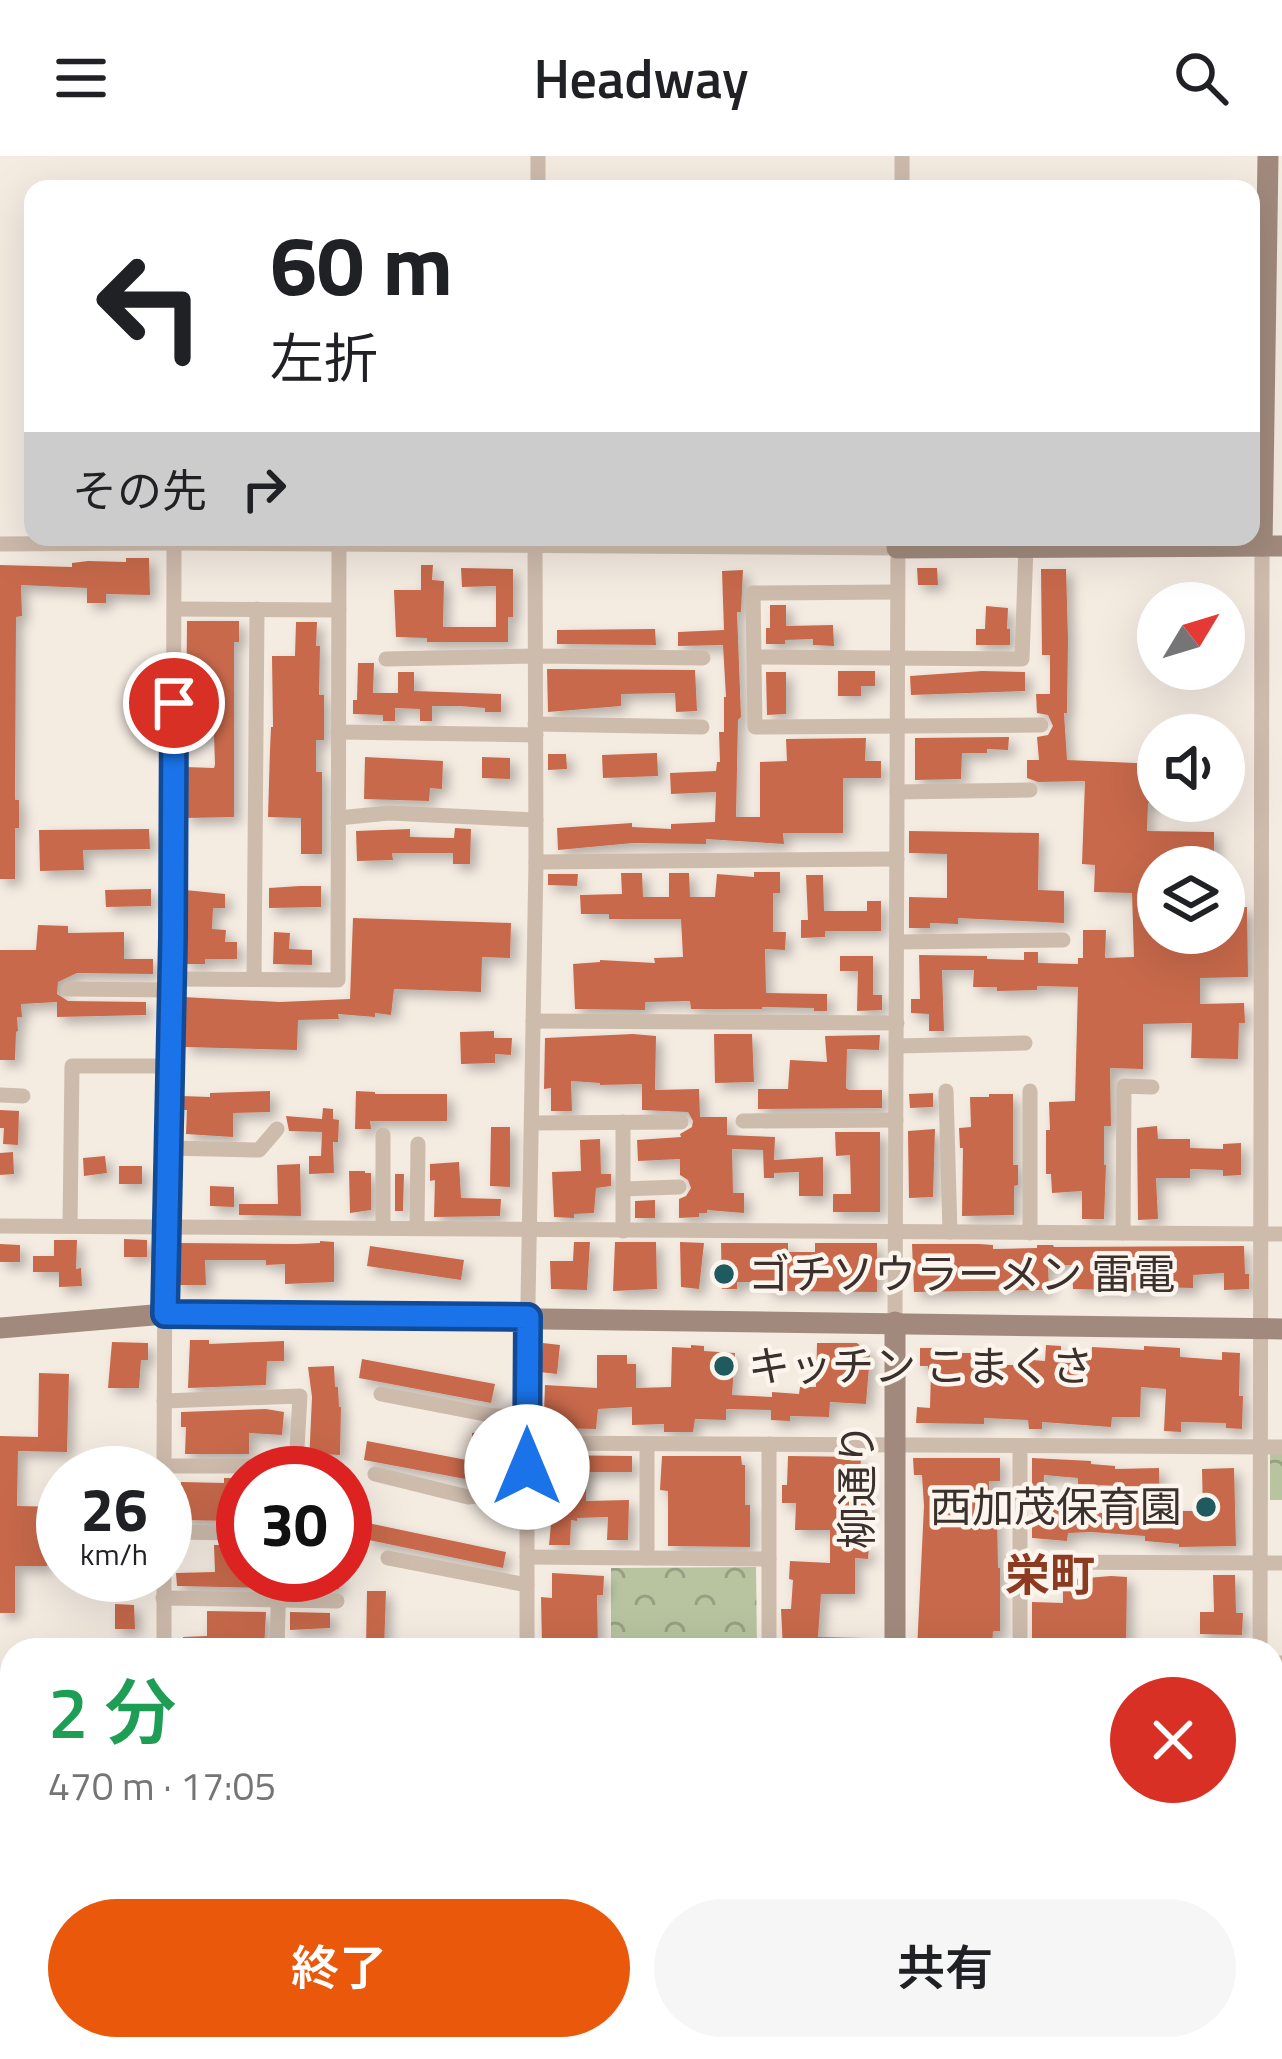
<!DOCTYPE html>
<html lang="ja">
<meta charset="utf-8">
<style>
body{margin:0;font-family:"Titillium Web","Noto Sans JP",sans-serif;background:#f6f6f6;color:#202124;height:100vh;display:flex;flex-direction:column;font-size:45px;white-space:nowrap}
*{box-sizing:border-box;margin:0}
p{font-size:39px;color:#757577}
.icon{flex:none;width:66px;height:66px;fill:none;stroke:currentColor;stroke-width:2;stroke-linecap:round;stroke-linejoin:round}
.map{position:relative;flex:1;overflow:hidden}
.details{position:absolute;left:0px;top:1482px;width:1284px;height:423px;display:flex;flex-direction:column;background:#fff;border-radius:36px 36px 0 0;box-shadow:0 12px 48px #0002}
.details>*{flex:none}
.banner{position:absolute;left:24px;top:24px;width:1236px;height:366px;border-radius:24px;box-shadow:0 12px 48px #0002;background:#fff;color:#202124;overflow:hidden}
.needle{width:78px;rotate:52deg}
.tools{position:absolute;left:1137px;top:426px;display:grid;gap:24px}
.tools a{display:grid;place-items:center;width:108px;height:108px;border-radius:50%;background:#fff;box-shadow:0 12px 48px #0002;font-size:60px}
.speed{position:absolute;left:36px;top:1290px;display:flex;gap:24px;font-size:60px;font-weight:700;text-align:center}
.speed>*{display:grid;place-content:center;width:156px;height:156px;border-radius:50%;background:#fff;box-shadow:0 12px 48px #0002;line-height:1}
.speed small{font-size:30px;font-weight:400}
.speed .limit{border:18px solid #d22;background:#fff;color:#111}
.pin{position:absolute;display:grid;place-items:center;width:102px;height:102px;color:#fff;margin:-51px;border:6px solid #fff;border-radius:50%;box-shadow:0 3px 12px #0007}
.me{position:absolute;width:132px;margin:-66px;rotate:0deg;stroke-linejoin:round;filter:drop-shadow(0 0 9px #0008)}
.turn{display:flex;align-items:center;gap:42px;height:252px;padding:0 48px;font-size:54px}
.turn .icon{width:156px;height:156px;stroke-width:2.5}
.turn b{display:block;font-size:84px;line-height:102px}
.then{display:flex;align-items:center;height:114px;padding:0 48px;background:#0003;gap:24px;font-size:45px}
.round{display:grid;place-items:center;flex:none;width:126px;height:126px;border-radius:63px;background:#f6f6f6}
.summary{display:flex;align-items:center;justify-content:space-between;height:204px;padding:0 48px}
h1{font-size:72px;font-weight:600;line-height:90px;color:#1e9e55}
.primary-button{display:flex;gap:24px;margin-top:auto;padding:24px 48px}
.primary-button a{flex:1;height:138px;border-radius:72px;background:#ea580c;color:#fff;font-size:48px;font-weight:600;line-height:138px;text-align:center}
.primary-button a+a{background:#f6f6f6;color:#202124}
header{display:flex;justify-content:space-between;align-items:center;height:156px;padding:0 48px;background:#fff;font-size:54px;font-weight:600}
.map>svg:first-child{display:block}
.forest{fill:url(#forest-crowns)}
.building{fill:#c8694b;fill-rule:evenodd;filter:url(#shadow)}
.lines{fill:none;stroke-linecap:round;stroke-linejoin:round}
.street{stroke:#cdbbac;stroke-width:15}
.secondary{stroke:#a18a7d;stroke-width:21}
.route-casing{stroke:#114b97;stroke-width:30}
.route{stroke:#1a73e8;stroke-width:21}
.poi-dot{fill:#1f5a5e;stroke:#fbf5ee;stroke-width:4.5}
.labels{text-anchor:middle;stroke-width:9;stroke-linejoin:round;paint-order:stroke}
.poi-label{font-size:42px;fill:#3b302b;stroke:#fbf5ee;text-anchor:start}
.street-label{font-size:42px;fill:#3b302b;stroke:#fbf5ee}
.neighbourhood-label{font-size:45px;font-weight:bold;fill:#8c3b22;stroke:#fbf5ee}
</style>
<header><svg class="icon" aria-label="menu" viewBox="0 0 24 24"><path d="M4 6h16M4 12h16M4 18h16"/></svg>Headway<svg class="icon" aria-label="search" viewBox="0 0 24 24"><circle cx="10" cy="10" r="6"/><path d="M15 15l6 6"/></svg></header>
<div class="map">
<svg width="1282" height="1903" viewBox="0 0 1282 1903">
<defs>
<pattern id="forest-crowns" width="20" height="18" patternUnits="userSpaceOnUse" patternTransform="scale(3)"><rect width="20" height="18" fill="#b8c4a0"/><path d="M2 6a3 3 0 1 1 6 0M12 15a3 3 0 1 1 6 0" fill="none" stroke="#97a083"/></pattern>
<filter id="shadow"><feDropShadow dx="6" dy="6" stdDeviation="6" flood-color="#0004"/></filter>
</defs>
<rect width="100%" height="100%" fill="#f4ebe1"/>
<g class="forest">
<rect x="1270" y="1298" width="12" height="46"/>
<path d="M756 1411 757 1494H611V1412Z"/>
</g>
<g class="building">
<path d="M126 402H149L150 439 106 438V447H87V432L21 429 22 460 16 461 15 644H19V672H15V723H0V409L72 411V407L88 405 126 406Z"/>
<path d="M421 409H433L432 424 444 425 443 471H496V430L462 431 461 412 513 413V461H508V486H427V482L396 481 394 434H421Z"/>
<path d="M917 412H937L938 429H918Z"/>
<path d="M1041 413H1066L1068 483 1067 557H1064L1067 604 1158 608V648L1148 647 1147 675 1214 676V711H1158V777H1224V751H1247L1248 821 1200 822V848L1244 847 1245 867H1239L1238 903 1191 902 1192 867 1143 868V913L1110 912 1111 970H1104V1009H1106L1104 1063H1082V1035L1052 1037 1051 1018H1046V974H1050L1049 946 1075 945 1078 831 1037 830V834L997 835V831H973L974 814H942L944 875H929V858L911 857V843H920L919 799 987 800V803L1024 804V796H1038V807L1078 808V802H1083V774H1106L1105 802 1134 801 1132 737 1094 736 1095 709 1082 708 1085 625 1038 626 1027 622V604H1039L1037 581 1048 579 1053 570 1048 559 1037 557 1036 538H1050V499H1042Z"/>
<path d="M743 414 741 456H737L741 561 738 564 736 661H760V606L787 605 786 583 866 582 865 605H881V622H843V677H783L784 688 706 683V688L633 687 558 694 557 672 632 667V671L671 673V668L715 666 716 636 671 638 670 617 716 615 717 606H720L719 576H724V541H726L723 489 678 490V476L724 474 722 415Z"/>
<path d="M770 449H786V470L833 469 834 490 813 489V483L785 484V488H766V472H770Z"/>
<path d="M986 450 1008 452 1007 473H1010V489H976V473H985Z"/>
<path d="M187 465H239V486H234V661L185 662V611L214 612 215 609 214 578 186 577Z"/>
<path d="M296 466H317L316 490H320L319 539H324V584H316V616H322V698H301V662L268 661 270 594 271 571H273L272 500H295Z"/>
<path d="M655 473 656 489 557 488V474Z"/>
<path d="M358 507H374L373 537H398V516H414V535L501 538V556H485V552L459 550H432V565H420V553L395 552V565H383V559L353 558V544H357Z"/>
<path d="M547 513 695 514 697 555 676 556 675 537 621 538V550L548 556Z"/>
<path d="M838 515H875V530H861V540H838Z"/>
<path d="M982 515 1025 516V535L911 539 910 520Z"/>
<path d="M766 516H786V558L767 559Z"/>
<path d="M1009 581 1008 594 987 593V597H962L961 623 915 624V582Z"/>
<path d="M657 597 658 620 603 622 602 599Z"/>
<path d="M548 598H566L567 613 548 614Z"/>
<path d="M365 601 443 605 442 633 430 632 429 645 364 643Z"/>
<path d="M482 601 510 602V623L482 622Z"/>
<path d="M455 672 471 673 470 708H453V697H392L393 704 357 705 356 675 410 673V681L454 682Z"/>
<path d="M149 673 150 693 83 694 84 714 40 715 39 674Z"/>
<path d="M909 675 1039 677 1038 734 1064 735V767L958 762V768L930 767V772H909V741L947 742V698L909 697Z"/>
<path d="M754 716H780V737H773V776H786L785 794 765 793 766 837 827 838V855H814V852L762 851V853H691L690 845 645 846V854L575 853 573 808 600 806V804L655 807 654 802 683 801 681 763H609V758H581L580 739 622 738 621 717H642L643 741H669V717H689L690 741H715L717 718 754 721Z"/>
<path d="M548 718H578L577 730 548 729Z"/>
<path d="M806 719H823L824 755H867V745H881V775H825V781L801 782V764H808Z"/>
<path d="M300 730H321V751L269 752V732Z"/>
<path d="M151 733V750L106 751 105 734Z"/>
<path d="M185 734 225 738V752H213L212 773 226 774 225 786H237V803H205V808H184Z"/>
<path d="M353 762 511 767 510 802 482 801 481 836 394 833 391 859 375 857V861L338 858 339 863 298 864 297 894 185 891 183 841 280 846 350 843Z"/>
<path d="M38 769 68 770V777L124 776V803H153V818L77 817 58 826 57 838 68 845 146 846V859L57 861V846L21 848 22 861H17L18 875 16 876 15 904H0V794H36Z"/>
<path d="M274 776 290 777 289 793 312 794V809L273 808Z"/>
<path d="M840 800H873V839H882V854L857 855 858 815H840Z"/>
<path d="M494 875V882H512L511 899 495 898V907L461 908 460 876Z"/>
<path d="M633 878 656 880 655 934 699 933 700 961H727V979L775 981 774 1004 823 1001V1040H799V1016L774 1017V1022H764L763 994 732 993 733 1037H744V1057L707 1054V1057H699V1061L679 1062V1043L686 1040 691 1032 688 1024 680 1019V1003L638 1005 637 984 681 981 680 978 692 971 693 965 688 956 642 954V928L600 929V927L571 925 572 955H551V932L544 933 545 882Z"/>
<path d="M714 878H752L754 926 715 927Z"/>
<path d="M880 879 879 894 847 893 846 932 849 934H882V952L758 953V933H788L790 904 827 906 825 880Z"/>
<path d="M270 935V956L233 957V981L186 978 187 954H180L181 940 210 941V937Z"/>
<path d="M356 935 375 936V938H447V965H370L371 973H355Z"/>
<path d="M933 937V951L910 952 909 938Z"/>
<path d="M989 938H1013V1009H1018V1029L1014 1030V1059L962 1060 963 992H960L959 972 971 971 970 941H989Z"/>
<path d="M323 952 333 953V963L339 964 338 986H333L334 1017 309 1018V1000H321L322 976 289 975 286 960 322 963Z"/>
<path d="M0 954 19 955 18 989 3 988 4 972H0Z"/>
<path d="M1157 970 1158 983H1190V992L1223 993V988L1241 987V1019L1223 1020V1014L1190 1013V1022H1156L1158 1063 1138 1064 1137 972Z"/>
<path d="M491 971H510V1031L490 1030Z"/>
<path d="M935 973 933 1041 909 1042 908 975Z"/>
<path d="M835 976H880V1056H833V1038H851L850 999 836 1000Z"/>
<path d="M600 983 601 1018H611V1030L596 1032 594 1057 574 1058V1062L554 1061 552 1016 581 1015 580 984Z"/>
<path d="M13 996 14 1018 0 1019V997Z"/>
<path d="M105 1000 107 1017 84 1020 83 1002Z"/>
<path d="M459 1006 461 1042 501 1043 500 1060 434 1061 435 1024 430 1025V1008Z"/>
<path d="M300 1008 301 1060 239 1059V1048H278L277 1009Z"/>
<rect x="119" y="1010" width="23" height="18"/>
<path d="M349 1015H365V1017H371V1054L350 1057Z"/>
<path d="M395 1018H404L403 1055H395Z"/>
<path d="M210 1030 234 1031V1051L210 1050Z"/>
<path d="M655 1044V1062H635V1045Z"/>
<path d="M124 1083 147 1084V1101H124Z"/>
<path d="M54 1084H77L76 1113 81 1112 82 1130 59 1131V1116H33V1100H54Z"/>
<path d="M320 1085 334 1086V1126L285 1128V1108L266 1109V1104H205L206 1129H177V1087L296 1088 320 1087Z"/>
<path d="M574 1086H590L587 1134 551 1133 550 1105H573Z"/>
<path d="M615 1086H656L657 1133 613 1135Z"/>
<path d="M680 1086 704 1087 699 1133 681 1131Z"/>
<path d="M721 1087H788V1096H815V1087H877V1136L768 1135V1126H737V1133H722Z"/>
<path d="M0 1088 20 1089V1106H0Z"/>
<path d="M912 1088H979L993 1089V1093L1037 1092V1089H1053L1054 1091 1244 1090 1245 1118H1249V1133L1224 1134V1117L1193 1119V1132L1152 1131V1135L1073 1133 1072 1109H1048L1049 1134 914 1136Z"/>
<path d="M370 1090 464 1104 461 1124 367 1110Z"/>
<path d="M190 1184H209V1188L284 1185V1205H267L266 1229 188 1232Z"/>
<path d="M112 1186 148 1187V1204H141L139 1232H108Z"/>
<path d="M543 1187 560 1189 557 1218 540 1216Z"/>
<path d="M817 1187H857L870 1198 866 1248 830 1246 829 1261 790 1260V1265L771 1264V1254L726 1253V1264L695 1263 693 1276H664V1268L632 1269V1251L598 1253 596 1273 554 1272 555 1259 544 1257 545 1229 597 1232V1199H627V1208H636V1232L671 1231 672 1191 691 1192V1189L704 1190V1195L735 1197 732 1239 772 1241V1236L799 1238 800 1231H816Z"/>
<path d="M1046 1189 1061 1190V1203L1091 1204 1092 1191 1144 1194V1190L1180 1192V1201L1222 1204V1196L1240 1197 1239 1240H1243L1242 1273 1226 1272V1267L1181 1266V1276L1164 1275 1166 1233 1141 1231 1140 1261H1112L1111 1271 1042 1266V1273H1029L1028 1264 984 1262V1268L916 1267 917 1251 930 1252 931 1215H928V1210H920V1192H944V1197H984V1209H1018L1019 1203 1045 1205Z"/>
<path d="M362 1203 495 1228 491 1247 359 1222Z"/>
<path d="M334 1210 335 1231H338L339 1251H341L340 1299 322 1298V1308H309L312 1241 308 1211Z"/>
<path d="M39 1217 69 1218 67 1296 18 1295 17 1350 63 1351V1380L47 1379V1410H15V1457H0V1280L38 1281Z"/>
<path d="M266 1253 284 1256 282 1279 249 1277V1298H185L186 1271H181V1256Z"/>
<path d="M479 1276 487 1327 364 1304 367 1285 472 1305V1277Z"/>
<path d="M543 1299 632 1300V1316H586V1345L629 1344 628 1384H607L608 1361 577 1362V1365L571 1364 570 1389H549L554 1338H545Z"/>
<path d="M662 1300H741L742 1309H745V1349H750V1391L668 1390V1335L660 1334Z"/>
<path d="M788 1300 861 1301 860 1319H866L867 1359 855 1360V1391H869L868 1403 855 1402V1438H821L818 1481 865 1482V1494L783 1493 781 1453H791L793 1424 789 1423 790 1405 830 1407V1374H795L796 1347H782V1329H787Z"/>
<path d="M913 1302H1000V1325H989L990 1357H997L998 1412H1000V1475H993L992 1494H917L924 1350 922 1319H914Z"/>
<path d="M1032 1302 1091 1305V1308L1115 1310V1313L1159 1312 1160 1355H1203L1202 1313 1234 1312 1236 1390 1179 1391V1388L1145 1385V1380L1091 1376 1068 1377 1067 1385 1032 1382ZM1044 1319 1078 1322V1328L1123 1330 1121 1358 1069 1355 1070 1349 1043 1344Z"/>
<path d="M224 1322H243V1340H236V1365L181 1364V1326L224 1327Z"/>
<path d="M368 1367 506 1396 503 1412 364 1383Z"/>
<path d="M214 1389H236L237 1419H267V1432L177 1430 176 1417 215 1416Z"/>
<path d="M552 1417 604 1420 603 1439H597L598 1493 574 1491V1488L542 1489 541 1441 552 1442Z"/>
<path d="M291 1419H338L339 1433 291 1432Z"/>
<path d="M1213 1419H1235L1236 1457H1243L1242 1479 1200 1478V1456H1214Z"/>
<path d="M1111 1420 1127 1421 1126 1491H1062V1486L1032 1485V1446L1063 1447V1424Z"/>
<path d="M367 1435H386L384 1494H366Z"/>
<path d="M115 1448 134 1449 135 1473H115Z"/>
<path d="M207 1455 266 1456 264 1494H183V1481L207 1480Z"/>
<path d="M290 1456 330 1457V1472L290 1474Z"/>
</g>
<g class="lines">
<g class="street">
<path d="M538 33V0"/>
<path d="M902 33V0"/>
<path d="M0 388 174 387 897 392"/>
<path d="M897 436 753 437 755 571 1041 569"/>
<path d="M175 453 339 454"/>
<path d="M754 501 1022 503 1026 391"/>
<path d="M386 503 536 500 703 502"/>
<path d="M535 568 702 571"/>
<path d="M338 576 536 579"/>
<path d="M897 636 1030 634"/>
<path d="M338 662 389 657 536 664"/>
<path d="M536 706 897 703"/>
<path d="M897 786 1063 784"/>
<path d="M172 823 338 824 339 388"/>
<path d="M254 823 257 453"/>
<path d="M68 833 172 834"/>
<path d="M533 865 897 867"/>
<path d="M897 890 1025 887"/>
<path d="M946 935 950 1076"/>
<path d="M1030 935V1077"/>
<path d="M0 939 23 940"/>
<path d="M743 965 896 964"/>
<path d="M623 966V1075"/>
<path d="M532 967 681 966"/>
<path d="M383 979V1072"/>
<path d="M168 992 259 994 277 973"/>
<path d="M623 1033 679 1031"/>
<path d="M0 1070 1282 1078"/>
<path d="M70 1070 72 910H170"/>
<path d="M417 1072 418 988"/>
<path d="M1123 1077 1124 930 1152 931"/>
<path d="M895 1166 898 381"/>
<path d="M381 1238 495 1260 527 1261"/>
<path d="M527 1287 1282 1291"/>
<path d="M164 1310H296L300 1240 164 1245"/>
<path d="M164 1317 165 1070 173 782 174 387"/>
<path d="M375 1318 468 1341 527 1335"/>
<path d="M165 1376 243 1377"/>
<path d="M527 1401 769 1403"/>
<path d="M388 1402 527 1429"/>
<path d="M647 1402V1288"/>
<path d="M1020 1406 1282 1407"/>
<path d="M163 1442 337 1445"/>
<path d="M164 1494V1419"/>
<path d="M277 1494 279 1419"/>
<path d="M527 1494V1201L536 706 535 381"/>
<path d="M769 1494V1288"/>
<path d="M1020 1494V1290"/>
<path d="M1260 1494 1262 390"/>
<path d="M1272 1507H1282"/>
<path d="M1272 1596H1282"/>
<path d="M0 1678H12"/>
<path d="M1272 1686H1282"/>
<path d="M163 1903V1893"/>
<path d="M351 1903V1893"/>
<path d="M526 1903V1893"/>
<path d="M1026 1903V1893"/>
<path d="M1259 1903V1893"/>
</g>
<g class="secondary">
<path d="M1262 390 1268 0"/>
<path d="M897 392 1282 390"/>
<path d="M0 1172 165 1158 1282 1173"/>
<path d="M895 1494V1166"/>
<path d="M895 1903V1893"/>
</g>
</g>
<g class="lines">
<defs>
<path id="route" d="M174 547 173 782 165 1158 528 1161 527 1311"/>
</defs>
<use href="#route" class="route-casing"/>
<use href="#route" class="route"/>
</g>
<g class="poi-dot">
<circle cx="724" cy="1118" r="12"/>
<circle cx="724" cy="1210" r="12"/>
<circle cx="1206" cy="1351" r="12"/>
</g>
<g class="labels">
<g class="poi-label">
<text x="748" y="1133">ゴチソウラーメン 雷電</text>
<text x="748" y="1225">キッチン こまくさ</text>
<text x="1182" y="1366" text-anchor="end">西加茂保育園</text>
</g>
<g class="street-label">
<text transform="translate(857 1330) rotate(-90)" y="15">柳通り</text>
</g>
<g class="neighbourhood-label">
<text x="1050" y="1435">栄町</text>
</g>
</g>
</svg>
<div class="tools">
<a><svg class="needle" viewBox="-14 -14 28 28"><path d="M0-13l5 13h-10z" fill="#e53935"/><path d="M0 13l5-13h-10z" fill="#757577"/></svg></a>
<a><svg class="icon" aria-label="sound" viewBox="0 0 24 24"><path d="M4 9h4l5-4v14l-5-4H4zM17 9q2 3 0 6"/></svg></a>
<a><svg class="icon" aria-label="layers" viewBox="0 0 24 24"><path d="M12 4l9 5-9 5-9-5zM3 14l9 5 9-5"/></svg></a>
</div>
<div class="speed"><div>26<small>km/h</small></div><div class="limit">30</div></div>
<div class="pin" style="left:174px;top:547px;background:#d93025"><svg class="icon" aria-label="arrive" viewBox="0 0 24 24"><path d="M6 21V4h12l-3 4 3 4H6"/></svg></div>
<svg class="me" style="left:527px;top:1311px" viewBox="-20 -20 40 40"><circle r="19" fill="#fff"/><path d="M0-13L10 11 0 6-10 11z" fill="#1a73e8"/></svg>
<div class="banner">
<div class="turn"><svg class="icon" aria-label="left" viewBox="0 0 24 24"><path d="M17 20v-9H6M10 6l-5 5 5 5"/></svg><div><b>60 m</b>左折</div></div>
<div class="then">その先<svg class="icon" aria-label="right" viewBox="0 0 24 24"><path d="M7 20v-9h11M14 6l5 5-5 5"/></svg></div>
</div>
<section class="details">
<div class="summary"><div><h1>2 分</h1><p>470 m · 17:05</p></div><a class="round" style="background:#d93025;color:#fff"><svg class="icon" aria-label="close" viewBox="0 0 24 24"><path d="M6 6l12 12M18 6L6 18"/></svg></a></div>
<div class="primary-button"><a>終了</a><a>共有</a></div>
</section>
</div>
